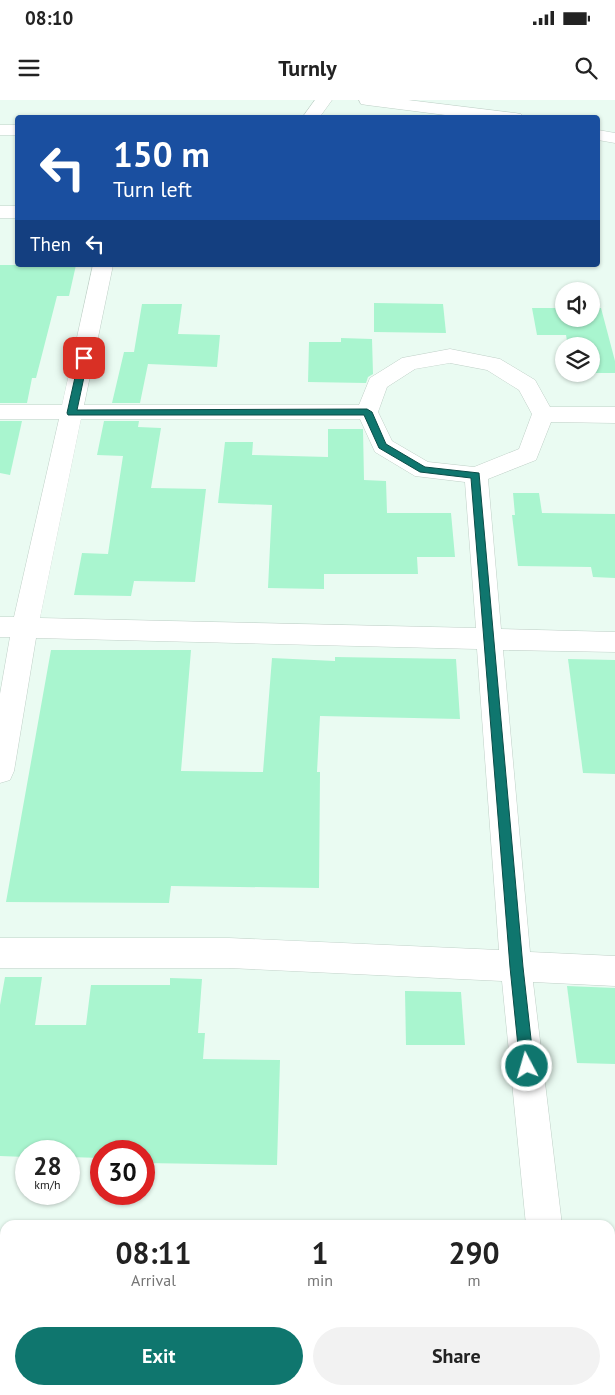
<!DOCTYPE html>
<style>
body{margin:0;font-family:"PT Sans",sans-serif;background:#f2f2f2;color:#222;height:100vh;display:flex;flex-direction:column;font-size:19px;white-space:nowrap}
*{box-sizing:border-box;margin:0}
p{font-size:16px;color:#767676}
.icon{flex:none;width:28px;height:28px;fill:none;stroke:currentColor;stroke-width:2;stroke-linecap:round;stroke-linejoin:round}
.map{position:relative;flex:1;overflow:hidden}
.panel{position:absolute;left:0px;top:1120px;width:615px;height:175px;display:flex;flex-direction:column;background:#fff;border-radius:15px 15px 0 0;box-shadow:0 1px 4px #0004}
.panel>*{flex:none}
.banner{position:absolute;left:15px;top:15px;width:585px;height:152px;border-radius:5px;box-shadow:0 1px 4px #0004;background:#1a4fa0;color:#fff;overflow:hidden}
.controls{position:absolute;left:555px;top:182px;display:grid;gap:10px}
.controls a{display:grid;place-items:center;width:45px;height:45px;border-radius:50%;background:#fff;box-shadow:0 1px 4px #0004;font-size:25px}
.speed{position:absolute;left:15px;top:1040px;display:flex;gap:10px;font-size:25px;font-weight:700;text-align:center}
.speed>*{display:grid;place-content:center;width:65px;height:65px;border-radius:50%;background:#fff;box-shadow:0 1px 4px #0004;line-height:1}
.speed small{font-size:12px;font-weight:400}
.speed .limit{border:8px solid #d22;background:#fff;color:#111}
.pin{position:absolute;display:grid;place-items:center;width:42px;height:42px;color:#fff;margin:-21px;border-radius:10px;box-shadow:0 2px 8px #0006}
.me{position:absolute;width:55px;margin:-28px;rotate:354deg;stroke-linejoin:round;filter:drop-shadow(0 0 4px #0008)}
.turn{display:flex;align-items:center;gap:18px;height:105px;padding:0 15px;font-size:22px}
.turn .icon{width:65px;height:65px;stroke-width:2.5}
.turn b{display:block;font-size:35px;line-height:42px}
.then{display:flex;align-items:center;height:48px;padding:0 15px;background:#0003;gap:10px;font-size:19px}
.eta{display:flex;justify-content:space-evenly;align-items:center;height:85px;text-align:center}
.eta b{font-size:30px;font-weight:700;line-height:35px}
.primary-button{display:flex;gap:10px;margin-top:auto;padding:10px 15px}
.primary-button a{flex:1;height:58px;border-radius:30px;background:#0f766e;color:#fff;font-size:20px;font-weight:700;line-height:58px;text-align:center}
.primary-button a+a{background:#f2f2f2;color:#222}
.status{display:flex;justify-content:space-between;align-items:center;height:35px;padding:0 25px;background:#fff;direction:ltr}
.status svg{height:14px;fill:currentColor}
header{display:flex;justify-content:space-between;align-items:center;height:65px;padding:0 15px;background:#fff;font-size:22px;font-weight:700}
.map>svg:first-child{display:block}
.building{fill:#a9f5cf}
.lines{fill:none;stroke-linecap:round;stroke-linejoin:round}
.street-casing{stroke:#bfd0c7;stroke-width:1}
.street{fill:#fff;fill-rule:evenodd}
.route{fill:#0f766e;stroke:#0a4d48}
</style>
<div class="status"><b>08:10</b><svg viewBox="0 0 49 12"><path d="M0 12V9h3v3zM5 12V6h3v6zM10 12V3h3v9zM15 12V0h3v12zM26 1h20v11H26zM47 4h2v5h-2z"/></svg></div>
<header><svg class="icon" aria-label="menu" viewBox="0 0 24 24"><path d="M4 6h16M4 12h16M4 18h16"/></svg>Turnly<svg class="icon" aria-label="search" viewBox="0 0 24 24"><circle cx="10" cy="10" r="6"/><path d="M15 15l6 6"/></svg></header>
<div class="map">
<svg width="615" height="1295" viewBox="0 0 615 1295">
<rect width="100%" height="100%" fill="#eafbf2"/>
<g class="building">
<path d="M0 165H76L69 196H57L36 278H32L27 303H0Z"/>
<path d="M374 203 443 204 446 233 374 232Z"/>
<path d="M597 203 599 208H601L615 261V273H591V246H568L566 235H537L532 208H564V219H591V204Z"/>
<path d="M142 204H182L178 234 220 235 217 267 148 264 140 303H112L124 252H134Z"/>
<path d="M341 238 372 239 373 274 368 277 366 283 308 282 309 242H341Z"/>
<path d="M0 321H22L10 375 0 373Z"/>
<path d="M104 321H139L138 327 161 328 151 388 206 389 195 482 134 481 131 496 74 495 82 453 108 454 123 356 97 355Z"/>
<path d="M328 329H363L364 380 386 381 387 413H451L455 457H417L418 474H324V489L268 488 272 405 218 403 225 342H253L252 355 328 357Z"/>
<path d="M513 393H539L542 413 615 414V478L593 477 591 467 518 466 512 415H515Z"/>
<path d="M51 550H191L181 671 263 672 272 558 335 561V557L456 559 460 619 320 616 317 672H320L319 788 171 786 169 803 6 802Z"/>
<path d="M568 559 615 560V674L583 673Z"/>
<path d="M5 877H42L35 925H86L91 885H170V878L202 879 198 933H205L203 959 280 960 277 1065 144 1063V1051H101V1058L69 1057V1051H26V1057L0 1056V905Z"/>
<path d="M567 886 615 888V964L577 963Z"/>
<path d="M405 891 461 892 465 945H406Z"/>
</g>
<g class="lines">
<defs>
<g id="street">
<path d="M315 0H332L319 18H302Z"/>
<path d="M359 0H408L515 13 521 14 523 18H469L367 5 361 4Z"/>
<rect x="0" y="25" width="18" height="10"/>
<path d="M598 30 615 33V43L598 40Z"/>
<rect x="0" y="106" width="18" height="12"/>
<path d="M93 165H113L84 305H359L370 278 402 258 450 249 500 259 535 280 550 307H615V323L551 322 536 360 488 379 501 529 615 532V552L503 550 530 852 615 856V886L533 882 562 1125H526L502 881 229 868H0V838H229L499 850 477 549 36 538 14 671 10 680 0 683V594L10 537H0V517H14L59 319H0V305H62ZM450 263 487 270 519 290 532 314 519 349 474 367 428 362 392 341 378 312 387 287 415 269ZM81 319H360L375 352 415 376 465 382 476 528 40 518Z"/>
<rect x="542" y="1290" width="38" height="5"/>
</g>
</defs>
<use href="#street" class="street-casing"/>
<use href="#street" class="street"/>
</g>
<path class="route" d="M80 255H84L88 258 77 310 367 309 372 312 386 344 425 367 479 373 523 867 534 966 532 971 527 973 522 971 520 966 510 867 471 378 420 372 379 348 364 315H68L67 313Z"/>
</svg>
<div class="controls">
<a><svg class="icon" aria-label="sound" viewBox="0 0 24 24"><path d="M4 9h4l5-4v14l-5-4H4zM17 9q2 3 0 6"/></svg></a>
<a><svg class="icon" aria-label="layers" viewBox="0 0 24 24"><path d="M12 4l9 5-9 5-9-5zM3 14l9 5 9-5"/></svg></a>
</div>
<div class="speed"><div>28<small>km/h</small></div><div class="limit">30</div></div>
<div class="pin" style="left:84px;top:258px;background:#d93025"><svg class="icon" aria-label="arrive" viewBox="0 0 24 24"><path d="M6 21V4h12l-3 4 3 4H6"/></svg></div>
<svg class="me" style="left:527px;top:966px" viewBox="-20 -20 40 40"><circle r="17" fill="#0f766e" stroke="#fff" stroke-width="3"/><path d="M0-11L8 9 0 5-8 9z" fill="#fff"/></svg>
<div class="banner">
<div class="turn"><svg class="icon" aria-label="left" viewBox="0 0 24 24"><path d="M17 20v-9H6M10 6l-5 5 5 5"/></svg><div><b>150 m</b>Turn left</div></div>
<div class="then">Then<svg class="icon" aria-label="left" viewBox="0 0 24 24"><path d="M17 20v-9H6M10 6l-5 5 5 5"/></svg></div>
</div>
<section class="panel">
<div class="eta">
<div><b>08:11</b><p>Arrival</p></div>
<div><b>1</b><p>min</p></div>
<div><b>290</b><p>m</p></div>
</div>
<div class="primary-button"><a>Exit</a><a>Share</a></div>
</section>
</div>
